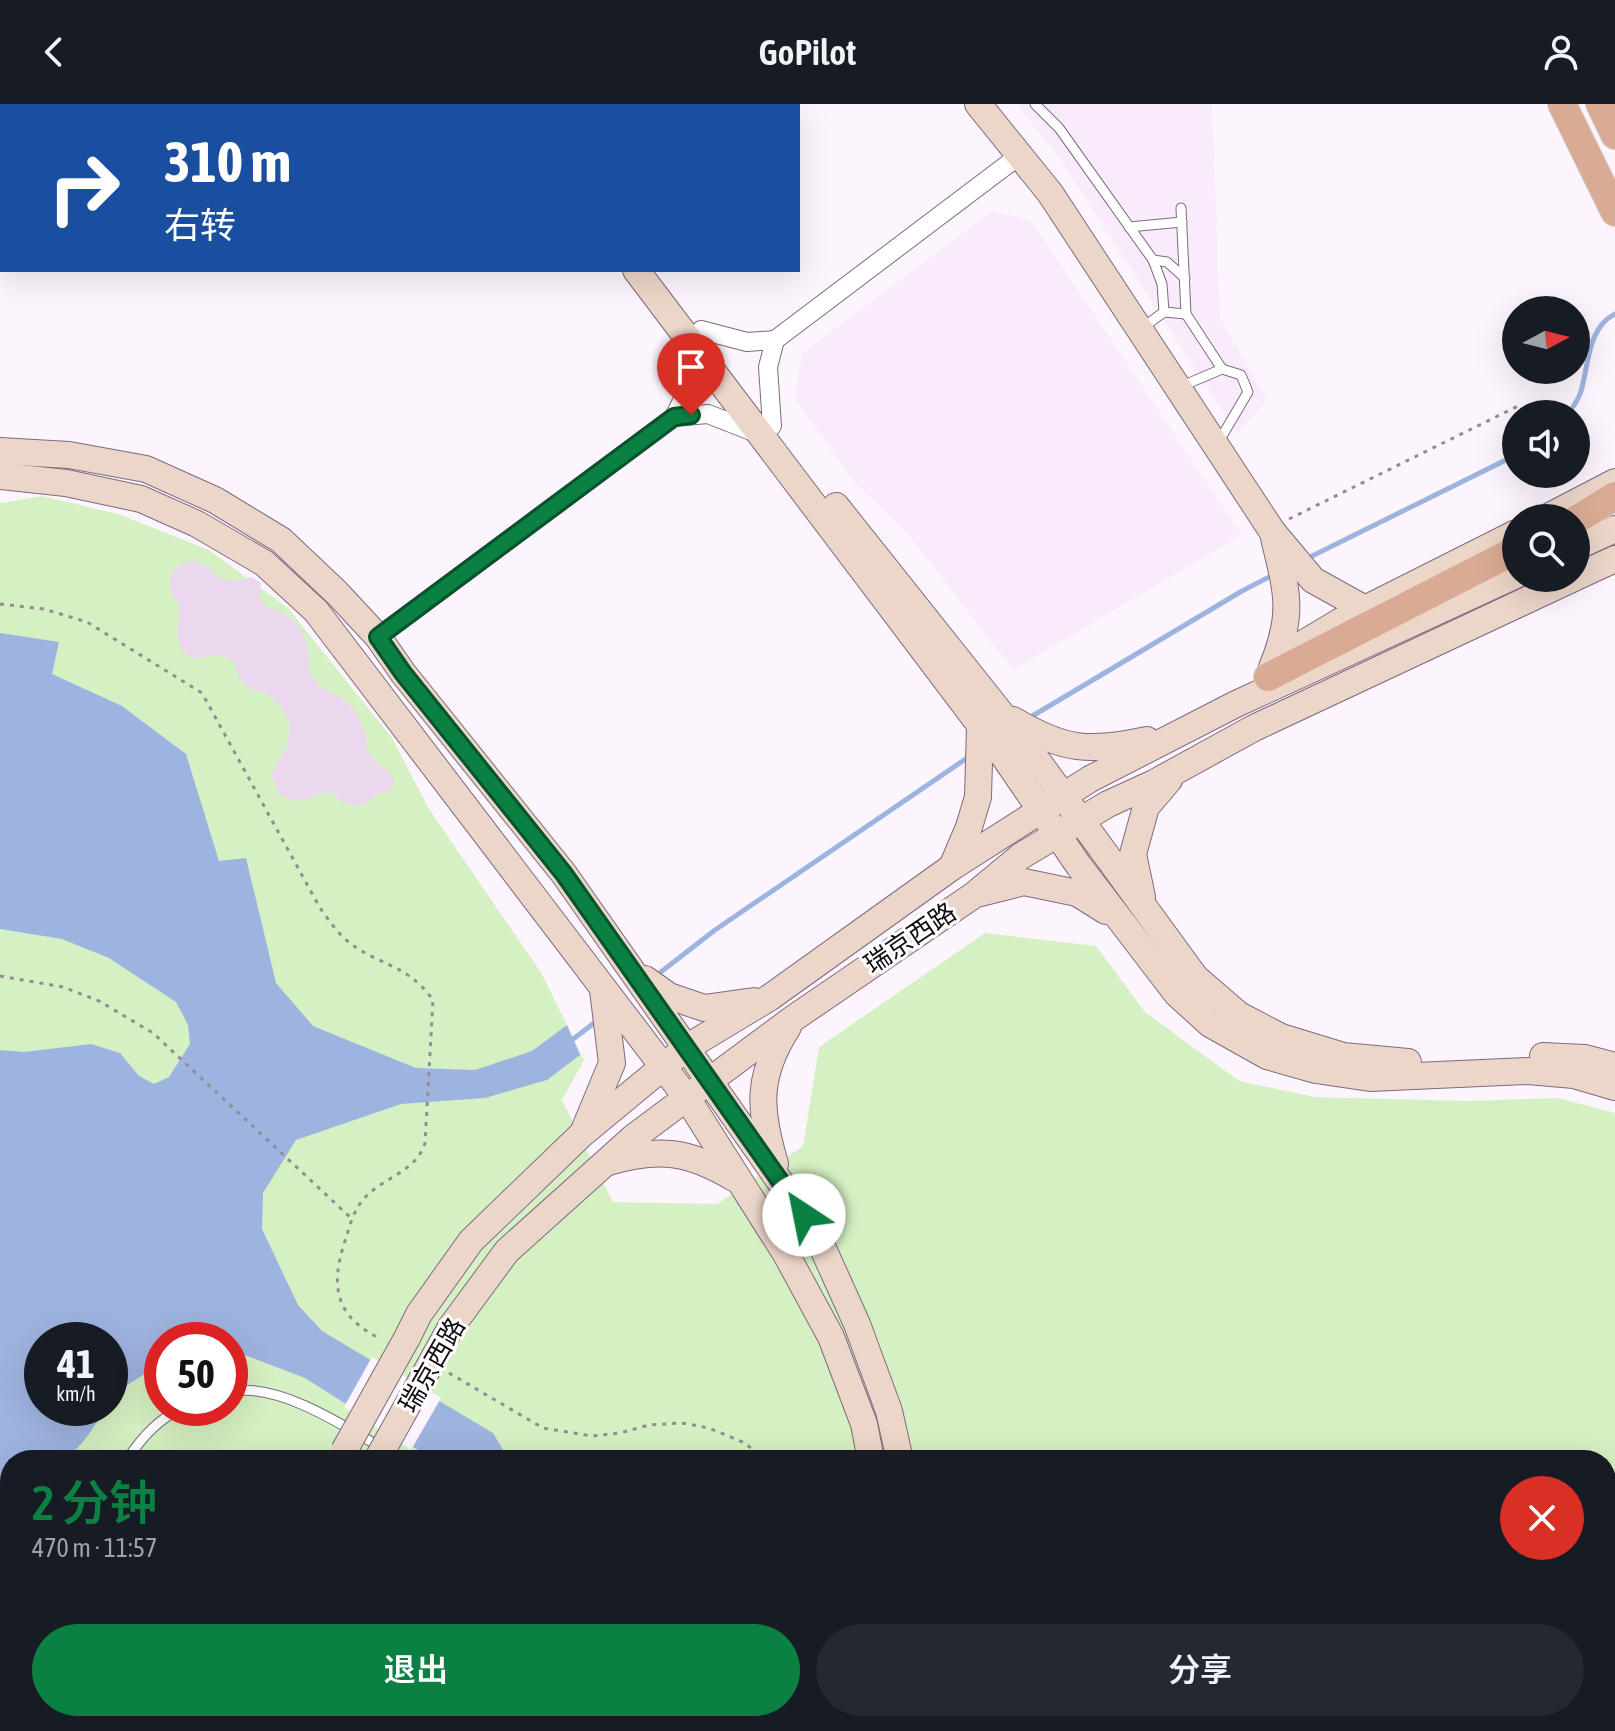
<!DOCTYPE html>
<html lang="zh">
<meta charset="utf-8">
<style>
body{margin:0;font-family:"Asap Condensed","Noto Sans SC",sans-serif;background:#242831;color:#f1f3f6;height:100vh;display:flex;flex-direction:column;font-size:30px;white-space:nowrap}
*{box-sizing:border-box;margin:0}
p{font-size:26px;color:#9ea1a6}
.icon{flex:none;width:44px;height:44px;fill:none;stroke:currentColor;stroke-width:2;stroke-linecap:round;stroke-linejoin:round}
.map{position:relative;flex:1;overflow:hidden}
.panel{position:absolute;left:0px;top:1346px;width:1616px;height:282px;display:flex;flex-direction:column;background:#171b24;border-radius:32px 32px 0 0;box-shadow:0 8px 32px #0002}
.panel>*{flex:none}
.top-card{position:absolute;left:0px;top:0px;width:800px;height:168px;box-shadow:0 8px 32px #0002;background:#1a4fa0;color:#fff;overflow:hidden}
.needle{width:52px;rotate:83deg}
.buttons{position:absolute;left:1502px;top:192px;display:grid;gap:16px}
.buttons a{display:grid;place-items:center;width:88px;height:88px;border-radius:50%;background:#171b24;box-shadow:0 8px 32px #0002;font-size:40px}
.speed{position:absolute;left:24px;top:1218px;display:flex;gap:16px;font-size:40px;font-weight:700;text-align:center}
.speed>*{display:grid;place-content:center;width:104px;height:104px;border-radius:50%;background:#171b24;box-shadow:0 8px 32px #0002;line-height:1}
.speed small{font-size:20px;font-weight:400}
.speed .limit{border:12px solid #d22;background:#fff;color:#111}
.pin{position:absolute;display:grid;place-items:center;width:68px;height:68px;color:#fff;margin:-82px -34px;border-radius:50% 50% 50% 0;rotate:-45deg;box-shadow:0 0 8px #0007}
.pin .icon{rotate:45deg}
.me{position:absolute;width:88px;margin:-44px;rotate:326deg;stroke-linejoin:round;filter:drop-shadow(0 0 6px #0008)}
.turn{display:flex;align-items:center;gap:28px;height:168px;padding:0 32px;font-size:36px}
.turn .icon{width:104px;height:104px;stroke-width:2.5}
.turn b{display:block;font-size:56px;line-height:68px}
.round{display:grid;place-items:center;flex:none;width:84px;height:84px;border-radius:42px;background:#242831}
.overview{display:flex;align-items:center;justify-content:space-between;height:136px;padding:0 32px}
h1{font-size:48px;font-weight:600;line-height:60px;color:#0b8043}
.action{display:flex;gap:16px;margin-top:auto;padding:16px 32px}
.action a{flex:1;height:92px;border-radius:48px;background:#0b8043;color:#fff;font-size:32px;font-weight:600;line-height:92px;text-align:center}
.action a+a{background:#242831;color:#f1f3f6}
header{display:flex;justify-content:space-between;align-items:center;height:104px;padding:0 32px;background:#171b24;font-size:36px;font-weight:600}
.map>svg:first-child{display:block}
.built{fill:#f9eafc}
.green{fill:#d5f0c2;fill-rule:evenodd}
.water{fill:#9eb4e0}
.pier{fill:#fdf5fe}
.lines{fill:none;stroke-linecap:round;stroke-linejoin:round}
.stream{stroke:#9eb4e0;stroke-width:5}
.building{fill:#ebd8ee}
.lane-casing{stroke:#7c6b7f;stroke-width:11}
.street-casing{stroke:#7c6b7f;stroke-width:20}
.secondary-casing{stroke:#7c6b7f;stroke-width:28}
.primary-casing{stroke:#d4d3d4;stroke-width:30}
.path{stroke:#938c94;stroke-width:3;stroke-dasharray:4 6;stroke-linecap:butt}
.lane{stroke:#fff;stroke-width:9}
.street{stroke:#fff;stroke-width:18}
.secondary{stroke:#ecd5c9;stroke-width:26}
.primary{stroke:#d9ab94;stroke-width:28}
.secondary-bridge-casing{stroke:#7c6b7f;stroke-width:28;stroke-linecap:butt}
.secondary-bridge{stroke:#ecd5c9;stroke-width:26}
.route-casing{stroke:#07532c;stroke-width:20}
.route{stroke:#0b8043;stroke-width:14}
.labels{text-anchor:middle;stroke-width:6;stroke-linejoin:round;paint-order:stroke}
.street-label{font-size:26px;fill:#110b12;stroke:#fff}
</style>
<header><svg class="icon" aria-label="back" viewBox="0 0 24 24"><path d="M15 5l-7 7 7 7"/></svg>GoPilot<svg class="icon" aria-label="person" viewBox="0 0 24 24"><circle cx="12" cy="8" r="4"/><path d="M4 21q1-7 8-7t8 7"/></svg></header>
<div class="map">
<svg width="1615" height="1627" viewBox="0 0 1615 1627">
<rect width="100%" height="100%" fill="#fdf5fe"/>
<g class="built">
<path d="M1016 0H1212L1220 214 1267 296 1237 330 1060 55Z"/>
<path d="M992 107 1031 116 1242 431 1013 566 911 434 854 378 795 295 802 249Z"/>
</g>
<path class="green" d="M42 392 118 410 209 446 288 504 392 634 429 705 542 870 584 956 562 996 613 1098 717 1100 803 1042 819 943 985 829 1096 842 1145 908 1239 977 1315 993 1467 997 1558 994 1615 1009V1627H0V399ZM42 1236H110V1304H42ZM162 1236H230V1304H162ZM10 1356H1606V1618H10Z"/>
<g class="water">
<path d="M0 529 59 538 52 570 122 602 186 650 219 757 246 754 276 879 313 922 416 964 475 966 532 947 567 921 580 951 547 976 485 994 401 1000 296 1036 263 1089 262 1125 298 1201 322 1227 493 1329 509 1356H434L305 1274 242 1250H230V1236H162V1259L121 1285 110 1300V1236H42V1304H107C69 1358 77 1356 10 1356V1378L0 1384V946L24 948 91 940 120 949 139 972 154 980 169 973 190 940 188 921 176 898 109 854 62 835 0 825Z"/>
<path d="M418 1618H843L945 1627H616L561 1620 549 1627H417Z"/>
<path d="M962 1618H1286L1281 1627H949Z"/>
</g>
<path class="pier" d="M372 1253 441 1294 411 1346 344 1303Z"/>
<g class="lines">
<g class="stream">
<path d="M1568 310C1573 303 1579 295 1581 287 1589 261 1587 224 1615 210"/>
<path d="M1306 455 1516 351"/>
<path d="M1029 614 1242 487 1275 470"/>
<path d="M657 871 715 826 970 652"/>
<path d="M568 939 598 916"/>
</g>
</g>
<g class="building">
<path d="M195 457 208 463 218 473 235 477 251 473 261 479 260 495 268 504 280 507 295 518 306 535 310 570 319 582 340 593 355 607 364 626 368 647 379 661 390 668 394 678 390 687 379 689 368 698 357 702 342 698 333 689 321 688 309 695 296 697 280 691 271 670 287 643 290 620 281 603 266 589 250 585 239 575 234 558 219 550 194 555 182 547 177 533 180 503 172 490 170 472 180 460Z"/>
<path d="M10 1532V1618H282L310 1627H0V1537Z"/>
</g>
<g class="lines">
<defs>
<g id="lane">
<path d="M1035 0 1059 24 1153 156 1162 180 1164 208"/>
<path d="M1181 104 1186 210 1222 265"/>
<path d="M1129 123 1182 118"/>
<path d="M1153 156 1167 158 1185 174"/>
<path d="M1142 224 1164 208 1186 210"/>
<path d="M1182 282 1222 265 1241 271 1248 288 1218 339"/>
<path d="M230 1288C281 1276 358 1331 402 1356"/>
<path d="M127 1356C141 1334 158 1315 182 1304"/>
<path d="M0 1498 10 1491"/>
<path d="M385 1627 388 1618"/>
</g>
<g id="street">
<path d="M701 226 747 238 775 236 768 263 772 322"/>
<path d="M686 235 690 281 674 313 708 310 759 330"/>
<path d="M775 236 1020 51"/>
<path d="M378 533 674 313"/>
</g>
<g id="secondary">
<path d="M509 0 511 2"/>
<path d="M539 0 540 2"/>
<path d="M978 0 1050 89 1272 427 1313 476 1367 506"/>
<path d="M122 2 125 0"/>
<path d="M0 77 2 75"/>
<path d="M636 166 1005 654 1079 762 1177 890 1210 920 1267 952 1316 966 1370 974 1528 967 1574 971 1615 983"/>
<path d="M0 347 69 351 146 365 215 396 281 436 337 489 378 533 403 569 564 770 816 1129 857 1220 889 1307 900 1356"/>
<path d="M0 372 66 379 141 395 197 420 264 459 316 507 687 994 786 1150 831 1233 864 1320 871 1356"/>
<path d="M836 402 1026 641 1195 873 1239 911 1281 933 1343 952 1408 958"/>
<path d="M1546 414 1615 378"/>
<path d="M1576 443 1615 425"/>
<path d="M1576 473 1615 455"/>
<path d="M1285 557 1301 541 1341 517 1516 429"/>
<path d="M1271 566C1294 511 1288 491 1274 434"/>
<path d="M1013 616C1065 647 1088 648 1147 636"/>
<path d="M952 763 969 723 978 693 980 623"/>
<path d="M981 789 1024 778 1077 789 1106 807"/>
<path d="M1142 793 1133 750 1146 703 1169 676"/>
<path d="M645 875 669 892 704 904 754 897"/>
<path d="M1543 952 1585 954 1615 962"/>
<path d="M585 1024 612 959 603 886"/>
<path d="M608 1058C659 1043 689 1047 734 1074"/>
<path d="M775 1060C759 1005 756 973 788 923"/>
<path d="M407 1234 419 1210 471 1137 582 1030 686 944 769 894 952 763 1090 675 1236 600 1516 471"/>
<path d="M435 1252 451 1223 507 1147 634 1033 794 914 974 791 1021 752 1108 700 1154 679 1254 624 1574 474"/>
<path d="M171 1627 179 1618"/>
<path d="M220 1627 228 1618"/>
<path d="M877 1627V1618"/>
<path d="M908 1627 909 1618"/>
</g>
<g id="primary">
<path d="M1562 0 1615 108"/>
<path d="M1600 0 1615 31"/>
<path d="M1576 416 1615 392"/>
<path d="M1268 573 1516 446"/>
</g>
</defs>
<use href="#lane" class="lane-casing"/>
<use href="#street" class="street-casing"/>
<use href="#secondary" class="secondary-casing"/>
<use href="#primary" class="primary-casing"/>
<g class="path">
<path d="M1289 415 1518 302"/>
<path d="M0 500 44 505 87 518 202 589 320 804C327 813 335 826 344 834 373 861 405 857 433 896L425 1039C415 1070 381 1073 362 1097 353 1108 349 1124 345 1137 330 1182 335 1213 381 1235"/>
<path d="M0 872 63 883 99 897 153 929 351 1114"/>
<path d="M449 1269 543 1324 592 1332 620 1329 649 1321 682 1319 709 1324 745 1339 764 1356"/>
<path d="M1606 1457 1615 1471"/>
<path d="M1444 1618 1471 1627"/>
<path d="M1398 1627 1421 1619 1442 1618"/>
<path d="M1611 1627 1615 1622"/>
</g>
<use href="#lane" class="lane"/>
<use href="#street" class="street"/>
<use href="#secondary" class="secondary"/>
<use href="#primary" class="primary"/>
<defs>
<g id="secondary-bridge">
<path d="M344 1347 407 1234"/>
<path d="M377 1356 435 1252"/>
</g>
</defs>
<use href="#secondary-bridge" class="secondary-bridge-casing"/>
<use href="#secondary-bridge" class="secondary-bridge"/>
</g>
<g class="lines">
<defs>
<path id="route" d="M691 311 674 313 378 533 403 569 564 770 804 1111"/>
</defs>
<use href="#route" class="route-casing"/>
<use href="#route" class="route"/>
</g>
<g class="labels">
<g class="street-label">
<text transform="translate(910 834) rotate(-34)" y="9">瑞京西路</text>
<text transform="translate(432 1261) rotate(-60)" y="9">瑞京西路</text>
</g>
</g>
</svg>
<div class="buttons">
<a><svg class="needle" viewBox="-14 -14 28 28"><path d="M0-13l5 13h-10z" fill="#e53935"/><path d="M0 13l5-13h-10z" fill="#9ea1a6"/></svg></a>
<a><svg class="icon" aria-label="sound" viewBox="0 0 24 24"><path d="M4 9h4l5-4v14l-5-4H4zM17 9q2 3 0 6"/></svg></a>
<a><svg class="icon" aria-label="search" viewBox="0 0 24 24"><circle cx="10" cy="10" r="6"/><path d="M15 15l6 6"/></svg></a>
</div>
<div class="speed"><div>41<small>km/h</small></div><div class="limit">50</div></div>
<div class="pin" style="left:691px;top:311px;background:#d93025"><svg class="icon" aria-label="arrive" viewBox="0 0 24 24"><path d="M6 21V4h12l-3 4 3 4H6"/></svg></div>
<svg class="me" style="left:804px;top:1111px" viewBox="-20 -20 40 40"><circle r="19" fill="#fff"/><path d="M0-13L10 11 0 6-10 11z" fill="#0b8043"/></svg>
<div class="top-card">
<div class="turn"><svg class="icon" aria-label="right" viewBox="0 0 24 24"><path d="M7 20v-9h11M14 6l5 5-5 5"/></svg><div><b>310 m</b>右转</div></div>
</div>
<section class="panel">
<div class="overview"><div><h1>2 分钟</h1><p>470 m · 11:57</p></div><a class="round" style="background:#d93025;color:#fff"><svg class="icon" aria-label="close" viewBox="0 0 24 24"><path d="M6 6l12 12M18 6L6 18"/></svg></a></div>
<div class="action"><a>退出</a><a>分享</a></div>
</section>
</div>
